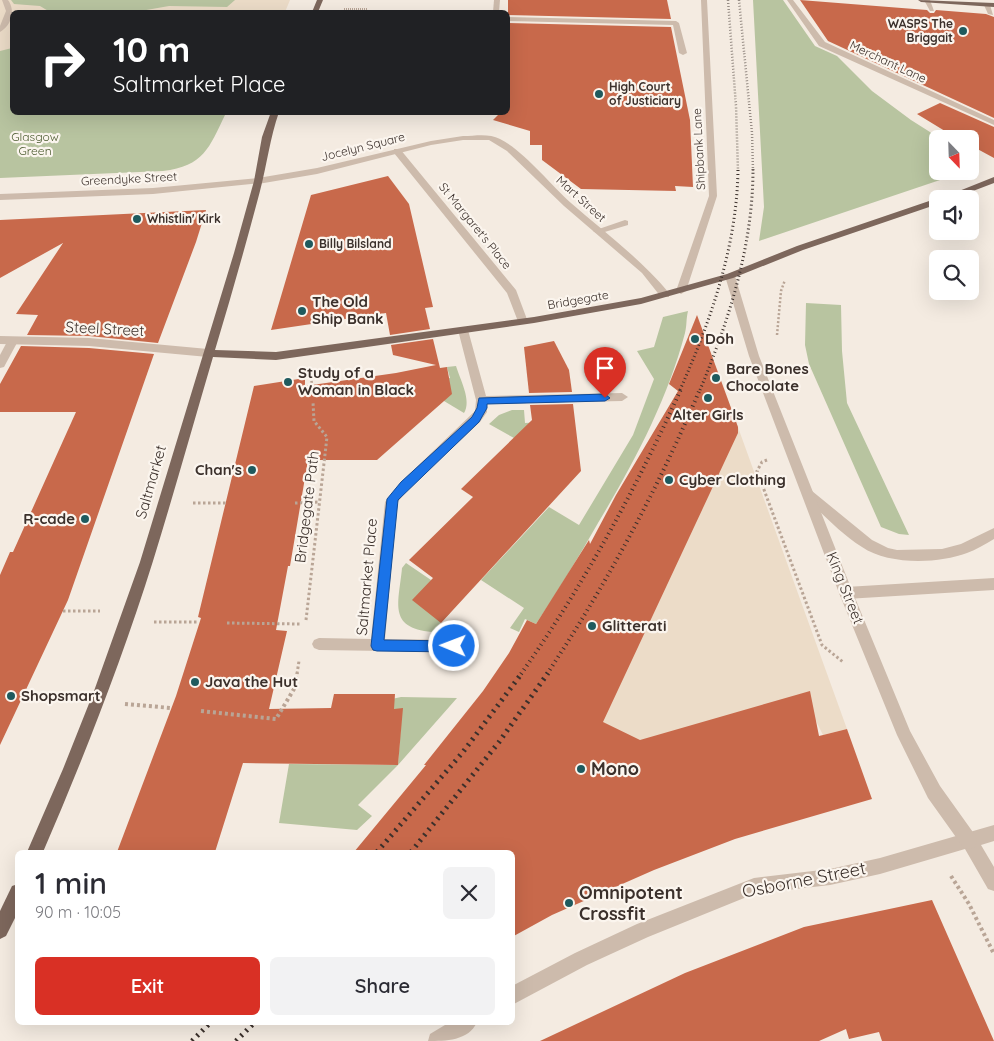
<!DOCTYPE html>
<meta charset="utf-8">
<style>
body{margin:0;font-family:Quicksand,sans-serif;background:#f2f2f3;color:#2b2b33;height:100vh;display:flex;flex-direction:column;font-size:19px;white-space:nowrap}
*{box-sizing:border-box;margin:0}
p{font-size:16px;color:#7c7c81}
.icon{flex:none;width:28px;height:28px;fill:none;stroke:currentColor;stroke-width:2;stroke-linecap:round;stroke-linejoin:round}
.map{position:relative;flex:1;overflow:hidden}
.drawer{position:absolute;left:15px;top:850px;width:500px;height:175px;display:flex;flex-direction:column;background:#fff;border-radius:8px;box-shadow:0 5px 20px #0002}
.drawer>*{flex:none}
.guide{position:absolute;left:10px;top:10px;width:500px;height:105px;border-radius:8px;box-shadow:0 5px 20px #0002;background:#202124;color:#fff;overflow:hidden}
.needle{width:32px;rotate:157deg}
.buttons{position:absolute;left:929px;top:130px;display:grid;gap:10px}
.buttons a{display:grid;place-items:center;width:50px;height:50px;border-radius:8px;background:#fff;box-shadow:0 5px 20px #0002;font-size:25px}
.pin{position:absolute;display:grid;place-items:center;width:42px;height:42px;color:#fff;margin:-51px -21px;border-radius:50% 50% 50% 0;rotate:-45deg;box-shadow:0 0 5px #0007}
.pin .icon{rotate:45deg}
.me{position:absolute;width:55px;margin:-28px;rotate:271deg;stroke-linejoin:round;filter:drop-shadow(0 0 4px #0008)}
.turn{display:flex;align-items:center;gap:18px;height:105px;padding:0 20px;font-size:22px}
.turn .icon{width:65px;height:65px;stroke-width:2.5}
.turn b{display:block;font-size:35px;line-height:42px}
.round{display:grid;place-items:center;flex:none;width:52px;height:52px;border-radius:8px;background:#f2f2f3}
.overview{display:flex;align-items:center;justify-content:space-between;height:85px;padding:0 20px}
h1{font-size:30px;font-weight:600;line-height:38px}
.cta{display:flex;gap:10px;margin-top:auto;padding:10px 20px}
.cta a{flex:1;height:58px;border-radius:8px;background:#d93025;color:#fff;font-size:20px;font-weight:600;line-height:58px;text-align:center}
.cta a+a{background:#f2f2f3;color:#2b2b33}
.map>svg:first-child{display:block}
.green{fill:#b8c4a0}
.plaza{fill:#ecdcc8}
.building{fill:#c8694b}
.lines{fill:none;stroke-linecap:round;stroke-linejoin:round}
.path-far3{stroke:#b9a596;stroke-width:2;stroke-dasharray:1 1;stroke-linecap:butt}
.path-far2{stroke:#b9a596;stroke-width:2.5;stroke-dasharray:2 2;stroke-linecap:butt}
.path-far1{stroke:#b9a596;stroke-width:3;stroke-dasharray:2.5 2.5;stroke-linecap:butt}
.path{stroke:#b9a596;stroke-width:4;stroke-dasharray:3 3;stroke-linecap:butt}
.service{fill:#cdbbac;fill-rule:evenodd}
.pedestrian{fill:#cdbbac;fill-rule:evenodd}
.minor{fill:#cdbbac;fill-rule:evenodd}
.tertiary{fill:#cdbbac;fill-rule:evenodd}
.primary{fill:#7d675c;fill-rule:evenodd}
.rail-far3{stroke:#3b302b;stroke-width:2.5;stroke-dasharray:0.5 2.5;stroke-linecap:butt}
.rail-far2{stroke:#3b302b;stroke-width:3;stroke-dasharray:1 3;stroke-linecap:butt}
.rail-far1{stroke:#3b302b;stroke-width:4;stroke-dasharray:1 4;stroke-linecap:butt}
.rail{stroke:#3b302b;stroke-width:5;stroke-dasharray:2 5;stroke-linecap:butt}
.route{fill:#1a73e8;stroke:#114b97}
.poi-dot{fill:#1f5a5e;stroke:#fbf5ee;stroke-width:2}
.labels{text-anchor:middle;stroke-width:4.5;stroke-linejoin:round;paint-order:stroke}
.far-poi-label{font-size:12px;font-weight:bold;fill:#3b302b;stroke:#fbf5ee;text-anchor:start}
.far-street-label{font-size:12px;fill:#3b302b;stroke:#fbf5ee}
.far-park-label{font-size:12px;fill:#4a5a2e;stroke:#fbf5ee}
.poi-label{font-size:15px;font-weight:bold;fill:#3b302b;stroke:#fbf5ee;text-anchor:start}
.street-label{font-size:15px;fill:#3b302b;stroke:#fbf5ee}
.near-poi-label{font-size:18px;font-weight:bold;fill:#3b302b;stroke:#fbf5ee;text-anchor:start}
.near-street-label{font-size:18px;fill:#3b302b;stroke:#fbf5ee}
</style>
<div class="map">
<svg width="994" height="1041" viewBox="0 0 994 1041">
<rect width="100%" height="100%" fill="#f4ebe1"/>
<g class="green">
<path d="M0 0H263L257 12H12V112H222L225 115C209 148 204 166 163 171L0 178Z"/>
<path d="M753 0H783L815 46 837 56 872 91 911 120 941 139H938V171H958L940 180 759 241 764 207Z"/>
<path d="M806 303 841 305 842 351 847 403 909 535 899 534 881 527 809 364 805 345Z"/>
<path d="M688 311C686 319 687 325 685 333 667 401 634 463 598 523 578 558 558 591 536 624L525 619 519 632 510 628 524 608 481 580 549 507 579 525 633 435 654 379 637 351 654 347 663 317Z"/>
<path d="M456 366C460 379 472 401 464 413L444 401 442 379 450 378 447 367Z"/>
<path d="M512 410H524L525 423 541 422 514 438 489 424 499 415Z"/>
<path d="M406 563 431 580 429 599 450 613 432 632C387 628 399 602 402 568Z"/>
<path d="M379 694H387V700L401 697 457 698 398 765 358 805 372 816 357 830 279 823 289 764 398 765 402 709H392Z"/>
</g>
<g class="plaza">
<path d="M0 0H11L14 4 40 6 50 12H12V48L0 51Z"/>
<path d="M235 0H290L285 12H135L169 6 227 7Z"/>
<path d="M724 393 726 394 847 729 823 735 816 721 636 774 598 731Z"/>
</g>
<g class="building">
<path d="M508 0H667L671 19 508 15Z"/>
<path d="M800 0 927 10 930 13H934L936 10 986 14 994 17V118L828 41Z"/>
<path d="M508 23 671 27 690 120 693 187 675 186 676 191 581 189 542 160V145H530V131L493 120 501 112H508Z"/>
<path d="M940 103 994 127V158L970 145V139H958L917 114Z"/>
<path d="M388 176 409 204 433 307 425 308 430 329 390 335 386 313 271 330 311 195Z"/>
<path d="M206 210 196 242 158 343 89 336 27 335 38 315 16 314 63 243 0 278V220Z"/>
<path d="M697 315 738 427V433L603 722 640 740 810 691 819 736 847 729 872 799 735 839 654 870 552 915 512 937V852H354L426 765H424L483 691 509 653 527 620 536 624 589 540 590 544 616 495 678 391 669 384Z"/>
<path d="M433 339 440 368 447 367 452 394 377 460H308L290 566H288L276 630 287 631 269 709 331 708 334 694H395L394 709 403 708 398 765 243 763 215 852H117L176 696 201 618 198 617 254 386 305 378V386L396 373 436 365 393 355 391 345Z"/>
<path d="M554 341 569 370 572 392 529 393 524 347Z"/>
<path d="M21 346 89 348 154 354 68 600 0 745V575L10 552H13L76 412H0V384Z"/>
<path d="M573 404 581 471 441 623 412 600 433 578 409 560 473 497 461 489 532 420 530 405Z"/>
<path d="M932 900 994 1041H882L879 1032 849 1039 846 1029 819 1041H540L685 973 804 927Z"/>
</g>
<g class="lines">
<path class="path-far3" d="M344 9H368"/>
<g class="path-far2">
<path d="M777 335 781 291 785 280"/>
<path d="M311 377 312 385"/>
</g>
<g class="path-far1">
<path d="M767 460 762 462 757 471 822 645 843 662"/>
<path d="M193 503H226"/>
<path d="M295 503 319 502"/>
<path d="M63 611H100"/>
<path d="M306 620 327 437 314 421 313 402"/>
<path d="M154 622H199"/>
<path d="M227 623 301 624"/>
<path d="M297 674 299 661"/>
</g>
<g class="path">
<path d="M125 704 171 708"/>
<path d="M201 711 276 719 294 689 297 673"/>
<path d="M951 876 969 904 994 954"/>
</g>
<g class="service">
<path d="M494 0H500L499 12H493Z"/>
<path d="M701 0H707L717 196 686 291 681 294 676 291 709 196Z"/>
<path d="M787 0H793L825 42 994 120V125L819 46Z"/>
<path d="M924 0H930L934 11H930Z"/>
<path d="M987 3 990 5 993 15 988 14 984 5Z"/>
<path d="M508 17 676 21 679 23 687 53 683 55 679 53 673 25 508 21Z"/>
<path d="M625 220 628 221V225L598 234 593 231Z"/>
<path d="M13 337 18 341 4 367 0 368V355L9 338Z"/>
<path d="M808 489 812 491 872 540 888 548 897 550 942 549 961 544 994 528V539C985 544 976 550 967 553 938 564 888 565 862 547 841 534 823 514 804 497L802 494 804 491Z"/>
<path d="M994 578V590L846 599 841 597 839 593 841 589 846 587Z"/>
</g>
<path class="pedestrian" d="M2 0H8C16 11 11 26 0 32V26L6 11Z"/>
<g class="minor">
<path d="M394 149H400L516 290 528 322 527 324H519L507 293 394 153Z"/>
<path d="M258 178 261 179V183L153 194 0 200V194L153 188Z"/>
<path d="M463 327 468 330 486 396 622 393 628 397 622 401 487 404V412L480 422 409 488 397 503 385 639 454 640 459 642 461 646 459 650 454 652 319 650 314 648 312 644 314 640 319 638 371 639 385 502 401 482 475 411 476 400 458 330Z"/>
<path d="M0 336 89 338 208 349 213 353 208 357 89 346 0 344Z"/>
<path d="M994 825V841L981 845 994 867V891L988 889 965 849 880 874 830 885 754 894 648 937 587 965 512 1005V986L575 953 637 924 754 878 830 869 880 858Z"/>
<path d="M450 1022H477C469 1041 445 1041 428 1041L430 1034Z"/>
</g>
<g class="tertiary">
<path d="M463 136C475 136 489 133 500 139 524 151 550 184 571 203 604 232 640 258 669 293V297H661L642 273 564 206 507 151 489 140H463L431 145 317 174 258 184 254 181 258 178 317 168 431 141Z"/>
<path d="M730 273 735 276 759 356 853 593 910 731 940 786 975 835 977 841 975 847 969 849 963 847 928 798 897 735 839 593 749 356 725 276Z"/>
</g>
<g class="primary">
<path d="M317 0H323L318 12H312Z"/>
<path d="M918 0 994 3V7L921 2Z"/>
<path d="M271 112H279C270 138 267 164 260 191 246 244 231 297 215 350L276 352 534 317 641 298 727 274 797 246 935 199H939L994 177V183L952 199H938V204L803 250 733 278 641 304 534 323 276 360 213 357C193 425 174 493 153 561 122 660 84 757 43 852H27L63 769 94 691 140 562 234 253 254 181 262 137Z"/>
<path d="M18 884V912L6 936 0 939V911L12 886Z"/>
</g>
<g class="rail-far3">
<path d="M728 0 736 106 738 171"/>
<path d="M739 0 752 133 753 171"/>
</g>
<g class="rail-far2">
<path d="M680 390C711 320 737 246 738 169"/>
<path d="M700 390C729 320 753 246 753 169"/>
</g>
<g class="rail-far1">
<path d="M521 674C583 586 637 487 681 389"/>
<path d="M547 674C607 583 658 489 700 389"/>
</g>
<g class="rail">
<path d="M377 852 463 752 522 673"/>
<path d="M411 852 499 742 548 673"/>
<path d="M192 1041 211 1022"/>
<path d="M236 1041 255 1022"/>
</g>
</g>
<path class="route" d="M605 394 610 398 605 401 487 404V408L479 422 398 500 384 640 454 641 458 642 460 646 458 650 454 652 377 651 373 650 371 646 387 499 401 482 472 417 477 408 479 398Z"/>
<g class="poi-dot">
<circle cx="963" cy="31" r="5"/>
<circle cx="599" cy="94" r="5"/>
<circle cx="137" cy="219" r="5"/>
<circle cx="309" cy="244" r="5"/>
<circle cx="302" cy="311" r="5"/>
<circle cx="695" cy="339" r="5"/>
<circle cx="716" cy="378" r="5"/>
<circle cx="288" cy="382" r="5"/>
<circle cx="708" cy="398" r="5"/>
<circle cx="252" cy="470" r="5"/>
<circle cx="669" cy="480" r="5"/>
<circle cx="85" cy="519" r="5"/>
<circle cx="592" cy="626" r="5"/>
<circle cx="195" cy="682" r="5"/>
<circle cx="11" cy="696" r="5"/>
<circle cx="581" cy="769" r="5"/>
<circle cx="569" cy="903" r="5"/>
</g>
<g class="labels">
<g class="far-poi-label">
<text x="953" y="28" text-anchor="end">WASPS The<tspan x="953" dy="14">Briggait</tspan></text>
<text x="609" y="91">High Court<tspan x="609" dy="14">of Justiciary</tspan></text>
<text x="147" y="223">Whistlin' Kirk</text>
<text x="319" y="248">Billy Bilsland</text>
</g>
<g class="far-street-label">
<text transform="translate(888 62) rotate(25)" y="4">Merchant Lane</text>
<text transform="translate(363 147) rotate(-14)" y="4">Jocelyn Square</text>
<text transform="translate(699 149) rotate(-93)" y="4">Shipbank Lane</text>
<text transform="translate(129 179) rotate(-3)" y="4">Greendyke Street</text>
<text transform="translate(581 199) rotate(42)" y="4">Mart Street</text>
<text transform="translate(475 226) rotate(51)" y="4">St Margaret's Place</text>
<text transform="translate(578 300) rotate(-10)" y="4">Bridgegate</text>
</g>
<g class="far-park-label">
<text x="35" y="141">Glasgow<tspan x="35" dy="14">Green</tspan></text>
</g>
<g class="poi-label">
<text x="312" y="307">The Old<tspan x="312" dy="17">Ship Bank</tspan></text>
<text x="705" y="344">Doh</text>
<text x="726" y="374">Bare Bones<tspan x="726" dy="17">Chocolate</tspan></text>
<text x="298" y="378">Study of a<tspan x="298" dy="17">Woman in Black</tspan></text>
<text x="708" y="420" text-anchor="middle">Alter Girls</text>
<text x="242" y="475" text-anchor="end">Chan's</text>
<text x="679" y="485">Cyber Clothing</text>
<text x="75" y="524" text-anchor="end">R-cade</text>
<text x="602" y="631">Glitterati</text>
<text x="205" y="687">Java the Hut</text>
<text x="21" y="701">Shopsmart</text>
</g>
<g class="street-label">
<text transform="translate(105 329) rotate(3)" y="5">Steel Street</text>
<text transform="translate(151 482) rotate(-74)" y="5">Saltmarket</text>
<text transform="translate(307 507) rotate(-83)" y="5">Bridgegate Path</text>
<text transform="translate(367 577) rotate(-85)" y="5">Saltmarket Place</text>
<text transform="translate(845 588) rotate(68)" y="5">King Street</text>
</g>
<g class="near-poi-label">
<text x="591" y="775">Mono</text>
<text x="579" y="899">Omnipotent<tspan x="579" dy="21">Crossfit</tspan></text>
</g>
<g class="near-street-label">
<text transform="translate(804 880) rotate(-11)" y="6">Osborne Street</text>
</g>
</g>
</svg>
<div class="buttons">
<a><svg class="needle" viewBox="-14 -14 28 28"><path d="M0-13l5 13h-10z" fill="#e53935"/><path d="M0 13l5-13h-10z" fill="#7c7c81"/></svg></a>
<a><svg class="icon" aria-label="sound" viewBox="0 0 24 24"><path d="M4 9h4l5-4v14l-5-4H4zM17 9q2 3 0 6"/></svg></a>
<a><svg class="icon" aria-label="search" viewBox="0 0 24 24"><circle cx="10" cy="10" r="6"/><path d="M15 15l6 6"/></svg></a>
</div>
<div class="pin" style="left:605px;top:398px;background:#d93025"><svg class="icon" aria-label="arrive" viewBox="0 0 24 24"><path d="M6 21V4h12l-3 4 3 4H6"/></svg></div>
<svg class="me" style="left:454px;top:646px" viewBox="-20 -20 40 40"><circle r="17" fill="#1a73e8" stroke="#fff" stroke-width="3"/><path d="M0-11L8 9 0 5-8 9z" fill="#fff"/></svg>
<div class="guide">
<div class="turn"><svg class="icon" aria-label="right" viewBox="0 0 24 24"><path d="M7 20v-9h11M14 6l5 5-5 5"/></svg><div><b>10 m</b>Saltmarket Place</div></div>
</div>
<section class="drawer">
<div class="overview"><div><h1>1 min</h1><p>90 m · 10:05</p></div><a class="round"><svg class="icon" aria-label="close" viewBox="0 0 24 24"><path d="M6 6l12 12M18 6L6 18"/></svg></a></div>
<div class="cta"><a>Exit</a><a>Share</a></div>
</section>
</div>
